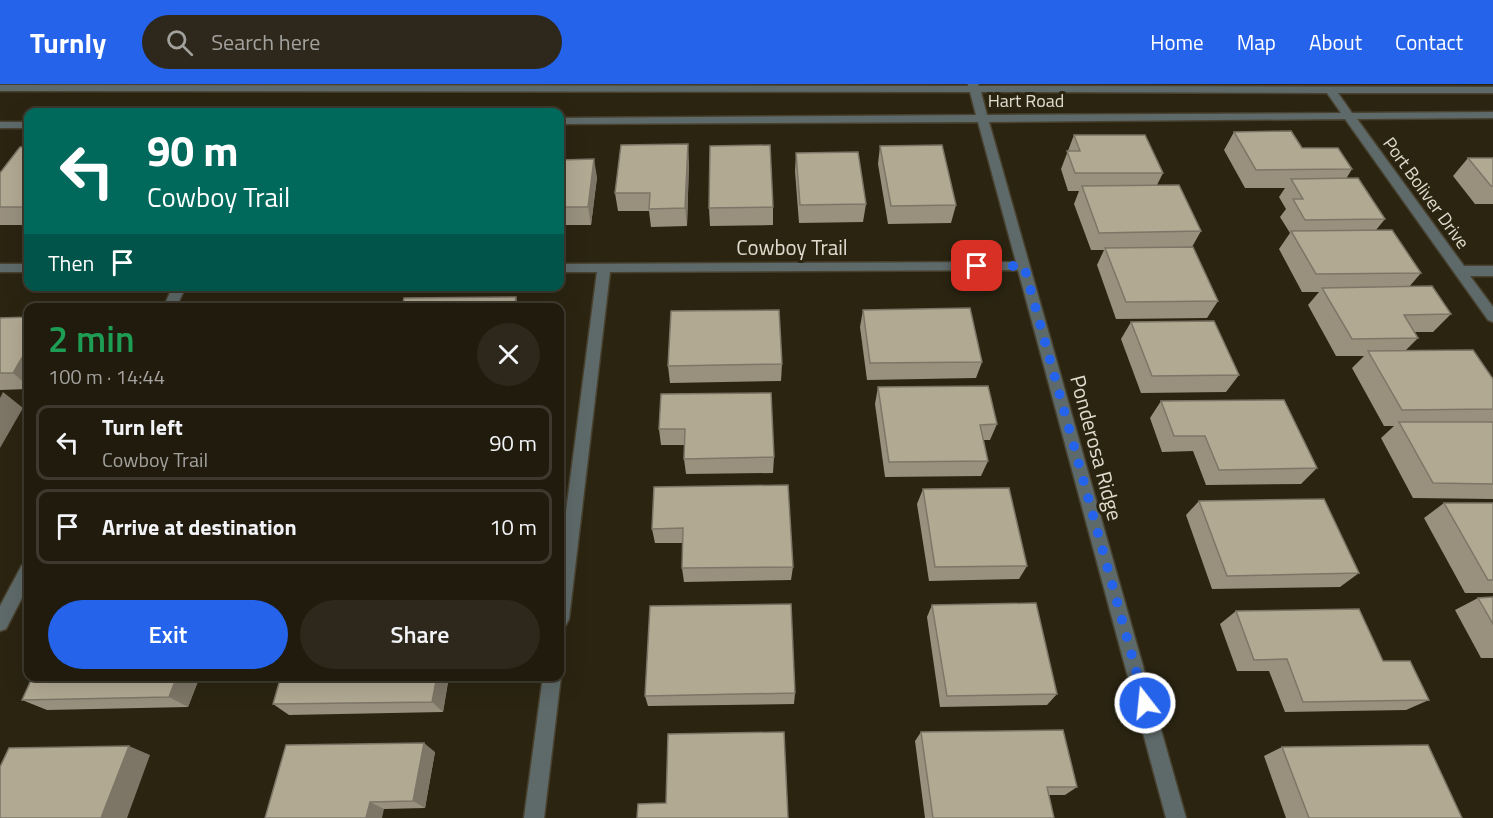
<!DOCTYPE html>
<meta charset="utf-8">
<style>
body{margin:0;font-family:"Titillium Web",sans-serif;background:#2d281b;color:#f1f3f6;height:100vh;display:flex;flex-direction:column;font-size:22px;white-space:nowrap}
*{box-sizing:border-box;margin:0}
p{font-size:20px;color:#a2a19d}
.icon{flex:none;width:33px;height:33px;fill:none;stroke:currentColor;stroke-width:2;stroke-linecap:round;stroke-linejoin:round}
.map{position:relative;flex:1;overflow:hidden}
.details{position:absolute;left:24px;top:219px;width:540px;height:378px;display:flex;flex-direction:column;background:#201b0d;border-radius:12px;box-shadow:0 6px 24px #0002,0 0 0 2px #3d392e}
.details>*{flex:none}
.top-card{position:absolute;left:24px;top:24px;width:540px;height:183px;border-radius:12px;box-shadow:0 6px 24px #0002,0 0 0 2px #3d392e;background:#00695c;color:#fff;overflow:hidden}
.pin{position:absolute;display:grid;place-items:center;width:51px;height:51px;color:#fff;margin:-26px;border-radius:12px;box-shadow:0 3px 9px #0006}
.me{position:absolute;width:66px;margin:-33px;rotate:344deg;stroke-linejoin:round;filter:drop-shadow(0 0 4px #0008)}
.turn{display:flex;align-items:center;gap:21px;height:126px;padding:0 24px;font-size:27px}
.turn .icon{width:78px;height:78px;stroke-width:2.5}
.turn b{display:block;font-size:42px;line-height:51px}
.then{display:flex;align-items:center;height:57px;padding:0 24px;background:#0003;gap:12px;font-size:22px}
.round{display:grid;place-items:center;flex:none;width:63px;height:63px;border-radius:32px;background:#2d281b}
.head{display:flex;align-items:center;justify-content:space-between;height:102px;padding:0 24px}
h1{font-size:36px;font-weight:600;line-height:45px;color:#1e9e55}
.primary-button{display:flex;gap:12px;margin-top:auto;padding:12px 24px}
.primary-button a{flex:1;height:69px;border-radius:36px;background:#2563eb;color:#fff;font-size:24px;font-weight:600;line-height:69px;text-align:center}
.primary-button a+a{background:#2d281b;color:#f1f3f6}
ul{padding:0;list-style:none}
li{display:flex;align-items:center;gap:18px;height:75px;margin:0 12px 9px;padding:0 12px;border:3px solid #3d392e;border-radius:12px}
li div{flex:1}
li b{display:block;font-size:22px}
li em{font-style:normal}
header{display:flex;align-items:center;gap:36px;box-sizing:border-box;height:84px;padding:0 30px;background:#2563eb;color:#fff}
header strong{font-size:28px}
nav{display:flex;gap:33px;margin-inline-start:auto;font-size:21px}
.search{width:420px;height:54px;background:#2d281b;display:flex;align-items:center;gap:15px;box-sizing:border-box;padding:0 21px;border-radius:33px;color:#a2a19d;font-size:22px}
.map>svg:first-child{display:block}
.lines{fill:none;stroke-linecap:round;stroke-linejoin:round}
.minor-casing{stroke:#48412f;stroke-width:3}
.minor{fill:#5e6a69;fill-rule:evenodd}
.wall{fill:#99917e}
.shaded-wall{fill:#7d7667}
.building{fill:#b2a993;stroke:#7d7667;stroke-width:1.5}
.route{stroke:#2563eb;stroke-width:10;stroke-dasharray:0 18}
.labels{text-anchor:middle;stroke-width:6;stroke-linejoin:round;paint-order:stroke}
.far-street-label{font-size:18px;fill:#e0dbcf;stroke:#2b2411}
.street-label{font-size:21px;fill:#e0dbcf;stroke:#2b2411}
</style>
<header>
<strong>Turnly</strong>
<div class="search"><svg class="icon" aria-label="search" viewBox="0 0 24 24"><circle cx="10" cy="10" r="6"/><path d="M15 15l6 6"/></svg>Search here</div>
<nav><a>Home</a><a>Map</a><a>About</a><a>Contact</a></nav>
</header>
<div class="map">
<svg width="1493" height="734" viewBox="0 0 1493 734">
<rect width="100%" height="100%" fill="#2b2411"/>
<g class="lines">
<defs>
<g id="minor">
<path d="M968 0H978L979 2 1493 3V9H1338L1352 29 1493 28V34L1357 35 1464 182H1493V192H1470L1493 223V238L1488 236 1345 35 989 38 1186 734H1166L1018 186 610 188 569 535 566 541 560 543V474L597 188H560V180L1016 178 978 38 560 40V34L976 31 970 8 0 7V1L968 2ZM981 8 1327 9 1341 29 987 31Z"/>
<rect x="0" y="38" width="28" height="6"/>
<rect x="0" y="180" width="28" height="8"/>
<path d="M173 202H186L176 224H163Z"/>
<path d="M28 479V502L6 545 0 547V522L22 481Z"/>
<path d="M560 589 561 592 544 734H524L543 592H560Z"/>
</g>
</defs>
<use href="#minor" class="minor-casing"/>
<use href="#minor" class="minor"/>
</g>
<g class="wall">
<path d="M1234 48 1302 64 1352 85 1346 95 1385 135 1376 146 1421 189 1409 203 1451 230 1433 248H1414L1418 254 1405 267 1493 295V415L1413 414 1381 354 1394 342H1384L1352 284 1364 272H1336L1308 221 1319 208H1302L1279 165 1290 149 1280 133 1286 125 1279 113 1285 104H1245L1224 66Z"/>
<path d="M1074 51 1163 89 1157 101 1201 147 1192 163 1218 217 1207 234 1116 235 1097 181 1104 166H1091L1074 120 1079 107H1068L1061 85Z"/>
<path d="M880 62 956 121 951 139 888 140 878 80Z"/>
<path d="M28 63V141H0V89Z"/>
<path d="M796 69 866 120 863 138 799 139 795 87Z"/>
<path d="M1468 74H1493V120H1475L1453 92Z"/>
<path d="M560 76 597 93 591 141H560Z"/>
<path d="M689 78 687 142 651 143 649 127H618L615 109Z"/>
<path d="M773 123V141L710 142 709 124Z"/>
<path d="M863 226 982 278 976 294 867 296 860 243Z"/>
<path d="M28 233V305L0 306V234Z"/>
<path d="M1131 238 1239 291 1226 308 1141 309 1121 255Z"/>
<path d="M782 280 781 297 670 299 668 282Z"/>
<path d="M878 303 997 340 990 356H983L988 377 981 392 885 393 875 320Z"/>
<path d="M771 309 774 373 773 389 686 390 684 375V361H661L659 345Z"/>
<path d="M1161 317 1317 384 1301 400 1206 401 1193 367 1162 368 1150 334Z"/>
<path d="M654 403 793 483 791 496 684 498 682 484 683 459H655L652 445Z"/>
<path d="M923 405 1027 482 1019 495 929 497 917 420Z"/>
<path d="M1199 417 1359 489 1340 503 1212 505 1186 431Z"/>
<path d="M1444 419H1493V509H1465L1424 434Z"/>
<path d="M1493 513V574H1481L1455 526 1478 514Z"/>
<path d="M932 521 1057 610 1047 621 940 623 927 533Z"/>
<path d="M1236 527 1383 577 1429 616 1406 626 1285 628 1269 587H1237L1220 540Z"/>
<path d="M200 592 188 623 47 626 22 616Z"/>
<path d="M449 592 443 628 289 631 273 620Z"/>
<path d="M795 609 794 620 648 622 645 612Z"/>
<path d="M921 648 1077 703 1065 711H1049L1054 734H925L915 657Z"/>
<path d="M1282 663 1462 734H1286L1264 672Z"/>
<path d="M435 668 425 724 384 725 265 734Z"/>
</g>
<g class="shaded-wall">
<path d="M688 60 689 78 687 142 685 124Z"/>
<path d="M594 75 597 93 591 141 588 123Z"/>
<path d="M516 213 519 224H514Z"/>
<path d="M28 263V302L13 289Z"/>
<path d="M3 308 23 324 0 364V314Z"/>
<path d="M177 592H200L188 623 169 613Z"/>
<path d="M437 592H449L443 628 432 618Z"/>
<path d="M424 659 435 668 425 724 413 717Z"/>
<path d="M129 662 150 671 127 734H101Z"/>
<path d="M370 718 384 725 382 734H366Z"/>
</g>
<g class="building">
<path d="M1291 47 1302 64H1338L1352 85 1256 86 1234 48Z"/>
<path d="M1074 51H1145L1163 89H1075L1067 67H1080Z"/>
<path d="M688 60 685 124 649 125 650 109H615L621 61Z"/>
<path d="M770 61 773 123 709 124 710 62Z"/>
<path d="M942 61 956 121 891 122 880 62Z"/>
<path d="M20 63H28V123H0V89Z"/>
<path d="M858 68 866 120 800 121 796 69Z"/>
<path d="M1468 74H1493V102H1491Z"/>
<path d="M594 75 588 123H560V76Z"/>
<path d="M1358 94 1385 135 1305 136 1293 115H1303L1291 95Z"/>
<path d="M1179 101 1201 147 1099 149 1082 102Z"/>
<path d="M1392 146 1421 189 1316 190 1291 147Z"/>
<path d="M1193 163 1218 217 1126 218 1105 164Z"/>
<path d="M1432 202 1451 230 1404 231 1418 254 1352 255 1322 204Z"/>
<path d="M516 213 514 224H402L404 214Z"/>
<path d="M970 224 982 278 870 279 863 226Z"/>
<path d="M779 226 782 280 668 282 671 227Z"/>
<path d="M28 233V263L13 289H0V234Z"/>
<path d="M1214 237 1239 291 1152 292 1131 238Z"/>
<path d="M1473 266 1493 295V325L1402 326 1368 267Z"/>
<path d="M988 302 997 340 980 341 988 377 889 378 878 303Z"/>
<path d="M771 309 774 373 684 375 685 345H659L661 310Z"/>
<path d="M1284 316 1317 384 1219 386 1205 352H1174L1161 317Z"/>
<path d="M1399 338H1493V400L1433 399Z"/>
<path d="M788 401 793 483 682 484 683 444 652 445 654 403Z"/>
<path d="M1009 404 1027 482 935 483 923 405Z"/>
<path d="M1324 415 1359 489 1227 492 1199 417Z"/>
<path d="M1444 419H1493V496H1488Z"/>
<path d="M1493 513V540L1478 514Z"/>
<path d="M1036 519 1057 610 947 612 932 521Z"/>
<path d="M791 520 795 609 645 612 650 522Z"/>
<path d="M1359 525 1383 577H1410L1429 616 1303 618 1287 575 1254 576 1236 527Z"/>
<path d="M33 592H177L169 613 22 616Z"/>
<path d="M281 592H437L432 618 273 620Z"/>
<path d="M1063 646 1077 703H1047L1054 734H933L921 648Z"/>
<path d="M784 648 788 734H637L638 720 666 719 668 650Z"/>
<path d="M424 659 413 717 370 718 366 734H265L286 661Z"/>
<path d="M1428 661 1462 734H1309L1282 663Z"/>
<path d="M129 662 101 734H0V683L9 664Z"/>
</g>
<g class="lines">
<path class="route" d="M977 182H1024L1145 619"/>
</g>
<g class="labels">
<g class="far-street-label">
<text x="1026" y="23">Hart Road</text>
<text transform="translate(1426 109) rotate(54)" y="6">Port Boliver Drive</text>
</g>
<g class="street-label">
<text x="792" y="171">Cowboy Trail</text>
<text transform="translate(1096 364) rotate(75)" y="7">Ponderosa Ridge</text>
</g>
</g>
</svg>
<div class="pin" style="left:977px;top:182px;background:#d93025"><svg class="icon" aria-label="arrive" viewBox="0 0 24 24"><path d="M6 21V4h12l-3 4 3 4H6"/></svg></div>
<svg class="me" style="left:1145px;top:619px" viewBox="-20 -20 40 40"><circle r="17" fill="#2563eb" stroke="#fff" stroke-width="3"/><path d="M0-11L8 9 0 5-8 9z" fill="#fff"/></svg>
<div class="top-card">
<div class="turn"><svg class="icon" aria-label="left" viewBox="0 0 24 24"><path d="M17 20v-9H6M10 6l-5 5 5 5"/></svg><div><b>90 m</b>Cowboy Trail</div></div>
<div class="then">Then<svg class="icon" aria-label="arrive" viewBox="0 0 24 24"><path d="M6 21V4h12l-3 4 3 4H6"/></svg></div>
</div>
<section class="details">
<div class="head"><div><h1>2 min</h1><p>100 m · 14:44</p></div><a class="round"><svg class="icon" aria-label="close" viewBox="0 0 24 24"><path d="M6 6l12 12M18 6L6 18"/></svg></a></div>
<ul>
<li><svg class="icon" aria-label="left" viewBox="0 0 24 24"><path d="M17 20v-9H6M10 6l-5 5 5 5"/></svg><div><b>Turn left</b><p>Cowboy Trail</p></div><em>90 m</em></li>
<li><svg class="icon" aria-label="arrive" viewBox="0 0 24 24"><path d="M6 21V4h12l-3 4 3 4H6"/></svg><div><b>Arrive at destination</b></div><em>10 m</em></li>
</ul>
<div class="primary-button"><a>Exit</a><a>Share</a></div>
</section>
</div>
